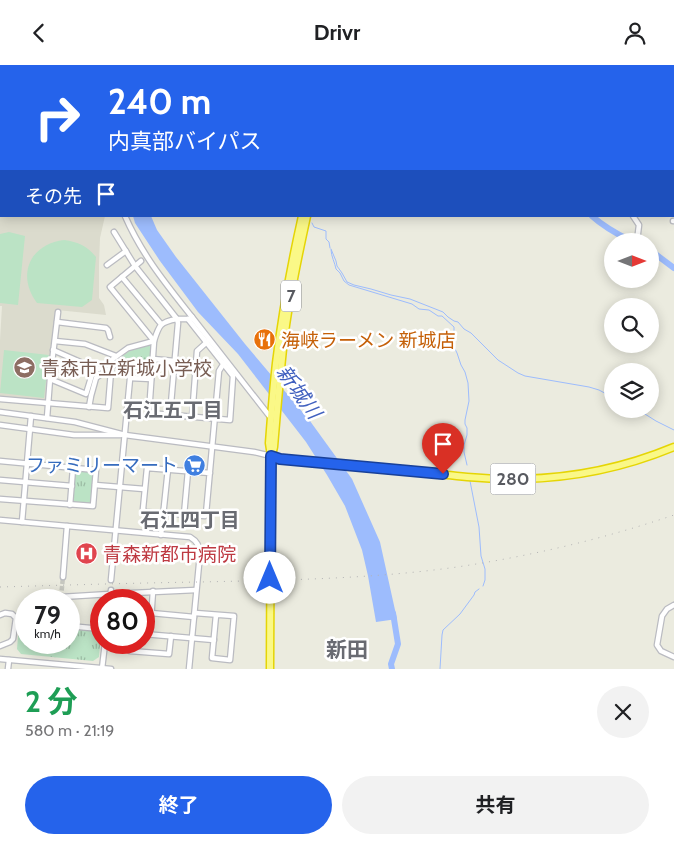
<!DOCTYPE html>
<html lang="ja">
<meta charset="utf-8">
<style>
body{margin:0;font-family:Cabin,"Noto Sans JP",sans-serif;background:#f2f2f2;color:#202124;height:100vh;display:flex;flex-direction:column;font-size:19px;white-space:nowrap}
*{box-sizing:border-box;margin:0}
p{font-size:16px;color:#757577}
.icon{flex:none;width:28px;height:28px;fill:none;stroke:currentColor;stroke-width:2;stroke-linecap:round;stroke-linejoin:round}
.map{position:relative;height:604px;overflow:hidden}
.panel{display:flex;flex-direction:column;background:#fff;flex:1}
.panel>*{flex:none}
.guide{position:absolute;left:0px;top:0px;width:675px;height:152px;box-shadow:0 2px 12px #0003;background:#2563eb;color:#fff;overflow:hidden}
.needle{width:32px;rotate:90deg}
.controls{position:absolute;left:604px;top:168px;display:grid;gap:10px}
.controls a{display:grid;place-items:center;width:55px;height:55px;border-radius:50%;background:#fff;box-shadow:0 2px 12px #0003;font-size:25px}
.speed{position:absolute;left:15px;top:524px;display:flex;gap:10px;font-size:25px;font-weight:700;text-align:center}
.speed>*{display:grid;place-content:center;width:65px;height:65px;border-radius:50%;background:#fff;box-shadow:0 2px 12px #0003;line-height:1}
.speed small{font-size:12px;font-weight:400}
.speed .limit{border:8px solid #d22;background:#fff;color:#111}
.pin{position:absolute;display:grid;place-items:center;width:42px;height:42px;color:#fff;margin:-51px -21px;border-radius:50% 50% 50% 0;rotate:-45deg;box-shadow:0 0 5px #0007}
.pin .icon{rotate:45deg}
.me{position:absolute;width:55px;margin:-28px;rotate:0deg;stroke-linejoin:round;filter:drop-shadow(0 0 4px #0008)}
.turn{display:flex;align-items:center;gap:18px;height:105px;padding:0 25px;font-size:22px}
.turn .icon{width:65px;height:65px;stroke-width:2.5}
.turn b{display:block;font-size:35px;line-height:42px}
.then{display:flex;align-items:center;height:48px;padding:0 25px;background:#0003;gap:10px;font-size:19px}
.round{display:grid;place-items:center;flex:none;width:52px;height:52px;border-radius:26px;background:#f2f2f2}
.head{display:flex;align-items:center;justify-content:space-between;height:85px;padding:0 25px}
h1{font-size:30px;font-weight:700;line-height:38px;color:#1e9e55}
.button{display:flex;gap:10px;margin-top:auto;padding:10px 25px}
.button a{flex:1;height:58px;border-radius:30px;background:#2563eb;color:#fff;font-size:20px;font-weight:700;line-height:58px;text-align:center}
.button a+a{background:#f2f2f2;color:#202124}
header{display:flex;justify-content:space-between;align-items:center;height:65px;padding:0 25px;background:#fff;font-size:22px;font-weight:700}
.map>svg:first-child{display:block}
.education{fill:#dbdbcd}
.grass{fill:url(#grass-tufts)}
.pitch{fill:#bbe3c5}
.water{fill:#9dbcfd}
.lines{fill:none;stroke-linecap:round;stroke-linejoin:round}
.stream{stroke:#9dbcfd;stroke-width:1}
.river{stroke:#9dbcfd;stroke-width:6}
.minor-tunnel{stroke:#c6c7bf;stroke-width:4.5;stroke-dasharray:4.5 2;stroke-linecap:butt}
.minor-casing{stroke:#babbc1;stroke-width:7}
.major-casing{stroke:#eee756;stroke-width:8}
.highway-casing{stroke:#e5d505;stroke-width:9}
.minor{stroke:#fff;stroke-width:4.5}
.major{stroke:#f6fda2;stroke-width:5.5}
.highway{stroke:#faf887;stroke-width:6}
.rail{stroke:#b3b3b4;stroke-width:1;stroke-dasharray:1 6;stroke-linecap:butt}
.route-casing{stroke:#184099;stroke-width:12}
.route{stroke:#2563eb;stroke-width:9}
.labels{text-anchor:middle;stroke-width:5;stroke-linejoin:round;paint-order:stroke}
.shield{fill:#fff;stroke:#8a8c90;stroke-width:1}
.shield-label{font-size:18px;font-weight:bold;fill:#585a60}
.food-label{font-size:19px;fill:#c56008;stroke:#fff;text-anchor:start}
.education-label{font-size:19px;fill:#785e54;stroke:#fff;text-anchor:start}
.shop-label{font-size:19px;fill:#366cbe;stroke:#fff;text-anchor:end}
.health-label{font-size:19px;fill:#be3a42;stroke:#fff;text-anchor:start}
.water-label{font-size:20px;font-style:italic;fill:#4161bf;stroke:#fff}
.neighbourhood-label{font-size:20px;font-weight:bold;fill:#696b72;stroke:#fff}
.quarter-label{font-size:21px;font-weight:bold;fill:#696b72;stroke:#fff}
</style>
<header><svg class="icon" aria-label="back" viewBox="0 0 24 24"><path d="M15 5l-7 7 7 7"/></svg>Drivr<svg class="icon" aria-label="person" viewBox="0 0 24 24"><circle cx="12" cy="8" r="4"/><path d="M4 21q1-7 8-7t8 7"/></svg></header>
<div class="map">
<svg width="674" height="604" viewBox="0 0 674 604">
<defs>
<pattern id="grass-tufts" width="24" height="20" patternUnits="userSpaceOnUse" patternTransform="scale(1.25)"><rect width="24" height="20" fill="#bbe3c5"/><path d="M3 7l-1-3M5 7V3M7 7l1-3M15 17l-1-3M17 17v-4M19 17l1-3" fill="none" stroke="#9bbba3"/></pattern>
</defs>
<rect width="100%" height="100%" fill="#ebebdf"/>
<path class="education" d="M0 69 1 70V151H105L100 173 99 199V233L104 240 106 250 57 245 47 335 46 336 0 332V275L2 241H0Z"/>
<g class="grass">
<path d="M150 280 152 282 150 311 148 313 134 311 132 309V302L121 292 132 284Z"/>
<path d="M77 405 93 406 94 409 92 438 90 440 74 439 72 437 75 406Z"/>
<path d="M19 559H26V578H69V563L98 566 101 569 99 592 93 596 21 589 17 584Z"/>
</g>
<g class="pitch">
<path d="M9 167 25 171 18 240 0 238V169Z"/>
<path d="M64 175C79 177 87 181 96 192L92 235 82 242 37 238C16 210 30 179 64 175Z"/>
<path d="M4 285 49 290 44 333 0 328Z"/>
</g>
<path class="water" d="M133 151H151L157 165 176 192 245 279 310 356 352 414 380 477 397 554 376 557 368 511 362 485 345 441 327 410 306 377 238 289 198 247 160 196 135 158Z"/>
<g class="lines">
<g class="stream">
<path d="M270 0V1"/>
<path d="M312 158 314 162 326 166V174L329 177 330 183"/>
<path d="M331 184 336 196 337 201 342 208 347 217 354 220 371 224 391 230 410 234 443 247 448 252 454 256 458 257 464 264 471 268 498 295 518 308 525 311 589 322 599 325 612 332"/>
<path d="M331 185C331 191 335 198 336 204L340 208 344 216 349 220 412 239 419 244 429 245 438 251H442L454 262V266L451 269V276L457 288 461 300 465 307 468 318 469 336 465 355V359L467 363V370L464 380V387L467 400"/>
<path d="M637 344 656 356 674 365"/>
<path d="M470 416 479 462 481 491 485 504V515L483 521"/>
<path d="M440 604 442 570 443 565 460 549 474 530 475 527 479 524"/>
</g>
<g class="river">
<path d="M589 0V1"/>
<path d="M564 1 565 0"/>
<path d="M674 88V89"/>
<path d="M592 151C604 162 617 169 631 176"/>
<path d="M650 185 674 203"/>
<path d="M392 604 391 599 398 579 393 548"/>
</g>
<path class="minor-tunnel" d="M61 532 63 512"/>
<defs>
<g id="minor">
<path d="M88 0 89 1"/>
<path d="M2 1V0"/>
<path d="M13 1V0"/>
<path d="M35 1V0"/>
<path d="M76 1V0"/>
<path d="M0 30 1 15"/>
<path d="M674 32V33"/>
<path d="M0 51H1"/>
<path d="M0 67 1 68"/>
<path d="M125 151C142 190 166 219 192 252L191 253"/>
<path d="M633 151 639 160 637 176"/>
<path d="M673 156H674"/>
<path d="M114 167 135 201 177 254"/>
<path d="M141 196 110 222 154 276 149 348 230 355 233 311 188 254"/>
<path d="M107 200 126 186"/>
<path d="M122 212 161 259"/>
<path d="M192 252 271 353"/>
<path d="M57 257 106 263 108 265 110 272"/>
<path d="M55 276 85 279 116 291"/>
<path d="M53 285 94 303 99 304 128 283 154 276C159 260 160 257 177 254"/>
<path d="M153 294 196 298"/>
<path d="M130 313 151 314"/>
<path d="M50 314 86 329 94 303"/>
<path d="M0 334 108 343 111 306 110 302"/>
<path d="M89 342 91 331 96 313 120 296 122 295 131 303 111 515"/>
<path d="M0 347 75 357 125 370 254 387 271 391"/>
<path d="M170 350 178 258 177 254H188"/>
<path d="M192 352 197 286 207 277"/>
<path d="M47 353 50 314 58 247"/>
<path d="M0 360 74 370H121"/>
<path d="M0 396 96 405 93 441 0 434"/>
<path d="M210 408 147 403 143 444 145 447 205 451 206 449 219 306 224 298"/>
<path d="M0 415 72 421"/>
<path d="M95 420 144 424"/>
<path d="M70 440 73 403"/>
<path d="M184 450 188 406"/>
<path d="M0 455 190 472C197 476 200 481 200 489L189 604"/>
<path d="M22 457 31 351"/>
<path d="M161 470 168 404"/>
<path d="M63 512 67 461"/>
<path d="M60 535 61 532 110 529 196 525"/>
<path d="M110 535 111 525"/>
<path d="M674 540 667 544 662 551 657 580 661 586 674 592"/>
<path d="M151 548 194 552"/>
<path d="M195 548 234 551 230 595 212 593 216 550"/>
<path d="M0 550 5 548 12 549 16 553 13 574 10 577 0 581"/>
<path d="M69 561 101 564"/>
<path d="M144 569 214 575"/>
<path d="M150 569 153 526"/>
<path d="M130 578V586L169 589 171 571"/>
<path d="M0 594 111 604"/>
<path d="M8 604 9 595"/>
<path d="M102 604 105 578"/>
</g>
<path id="major" d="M534 0 536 1"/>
<g id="highway">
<path d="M330 1 331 0"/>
<path d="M336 1 337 0"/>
<path d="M342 1V0"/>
<path d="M347 1 348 0"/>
<path d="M272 390 274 382C277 346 280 311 284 275 289 234 298 192 307 151"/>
<path d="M271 391 280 394C316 397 351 400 386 403 431 408 477 415 522 414 574 413 626 402 674 382"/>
<path d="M270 604 271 391 269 378C271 352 273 325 276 298 282 249 291 200 302 151"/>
</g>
</defs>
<use href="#minor" class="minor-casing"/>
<use href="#major" class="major-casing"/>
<use href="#highway" class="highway-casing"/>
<use href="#minor" class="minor"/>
<use href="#major" class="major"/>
<use href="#highway" class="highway"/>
<path class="rail" d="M0 522C67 520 134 518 200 517 286 515 372 514 457 502 531 491 603 474 674 450"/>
</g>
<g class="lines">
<defs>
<path id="route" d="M270 513 271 391 280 394 443 409"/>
</defs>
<use href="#route" class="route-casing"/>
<use href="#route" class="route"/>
</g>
<defs>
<symbol id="restaurant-disc" viewBox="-11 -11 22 22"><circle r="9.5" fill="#e8710a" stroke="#fff"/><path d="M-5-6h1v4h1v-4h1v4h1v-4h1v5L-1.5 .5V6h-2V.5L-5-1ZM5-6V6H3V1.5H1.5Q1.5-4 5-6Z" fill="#fff"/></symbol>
<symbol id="school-disc" viewBox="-11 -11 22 22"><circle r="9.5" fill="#8d6e63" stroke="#fff"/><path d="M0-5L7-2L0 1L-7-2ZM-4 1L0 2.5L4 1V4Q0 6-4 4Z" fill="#fff"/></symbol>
<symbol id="supermarket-disc" viewBox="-11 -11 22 22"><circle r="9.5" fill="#3f7fe0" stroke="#fff"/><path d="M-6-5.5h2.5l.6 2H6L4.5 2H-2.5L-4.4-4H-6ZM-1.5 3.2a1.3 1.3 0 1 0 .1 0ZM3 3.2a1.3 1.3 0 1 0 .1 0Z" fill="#fff"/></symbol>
<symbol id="hospital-disc" viewBox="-11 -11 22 22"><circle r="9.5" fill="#e0444e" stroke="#fff"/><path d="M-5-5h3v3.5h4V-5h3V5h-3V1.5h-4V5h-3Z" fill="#fff"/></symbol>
</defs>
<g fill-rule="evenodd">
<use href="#restaurant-disc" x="252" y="262" width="25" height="25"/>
<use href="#school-disc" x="12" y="290" width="25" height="25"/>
<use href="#supermarket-disc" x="182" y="388" width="25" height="25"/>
<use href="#hospital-disc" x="74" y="476" width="25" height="25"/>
</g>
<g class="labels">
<g class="shield">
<rect x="281" y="215.5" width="20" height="31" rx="4"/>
<rect x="490.5" y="398.5" width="45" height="31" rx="4"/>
</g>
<g class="shield-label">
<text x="291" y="237">7</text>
<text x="513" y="420">280</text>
</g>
<g class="food-label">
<text x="281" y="282">海峡ラーメン 新城店</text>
</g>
<g class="education-label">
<text x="41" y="310">青森市立新城小学校</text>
</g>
<g class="shop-label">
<text x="178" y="407">ファミリーマート</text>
</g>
<g class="health-label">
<text x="103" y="496">青森新都市病院</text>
</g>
<g class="water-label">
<text transform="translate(299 327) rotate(54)" y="7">新城川</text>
</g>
<g class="neighbourhood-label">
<text x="173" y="352">石江五丁目</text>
<text x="190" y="462">石江四丁目</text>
</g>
<g class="quarter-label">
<text x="347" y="592">新田</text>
</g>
</g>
</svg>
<div class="controls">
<a><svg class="needle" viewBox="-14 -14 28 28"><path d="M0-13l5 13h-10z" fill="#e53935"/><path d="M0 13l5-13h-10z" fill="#757577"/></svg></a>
<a><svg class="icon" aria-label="search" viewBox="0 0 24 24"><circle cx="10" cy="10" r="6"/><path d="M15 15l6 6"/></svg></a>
<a><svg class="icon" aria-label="layers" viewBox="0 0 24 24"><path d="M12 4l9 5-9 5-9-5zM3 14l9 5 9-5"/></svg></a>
</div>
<div class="speed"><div>79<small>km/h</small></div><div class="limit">80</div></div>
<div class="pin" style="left:443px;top:409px;background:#d93025"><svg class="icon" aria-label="arrive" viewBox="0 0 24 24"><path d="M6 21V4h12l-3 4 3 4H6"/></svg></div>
<svg class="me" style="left:270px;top:513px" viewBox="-20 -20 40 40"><circle r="19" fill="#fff"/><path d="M0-13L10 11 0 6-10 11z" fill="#2563eb"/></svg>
<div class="guide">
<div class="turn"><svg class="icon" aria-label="right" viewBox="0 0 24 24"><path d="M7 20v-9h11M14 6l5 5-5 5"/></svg><div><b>240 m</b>内真部バイパス</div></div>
<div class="then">その先<svg class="icon" aria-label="arrive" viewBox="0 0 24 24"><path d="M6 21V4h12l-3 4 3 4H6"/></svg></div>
</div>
</div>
<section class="panel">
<div class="head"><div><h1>2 分</h1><p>580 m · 21:19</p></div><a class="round"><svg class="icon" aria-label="close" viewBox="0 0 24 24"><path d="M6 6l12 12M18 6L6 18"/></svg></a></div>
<div class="button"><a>終了</a><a>共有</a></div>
</section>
